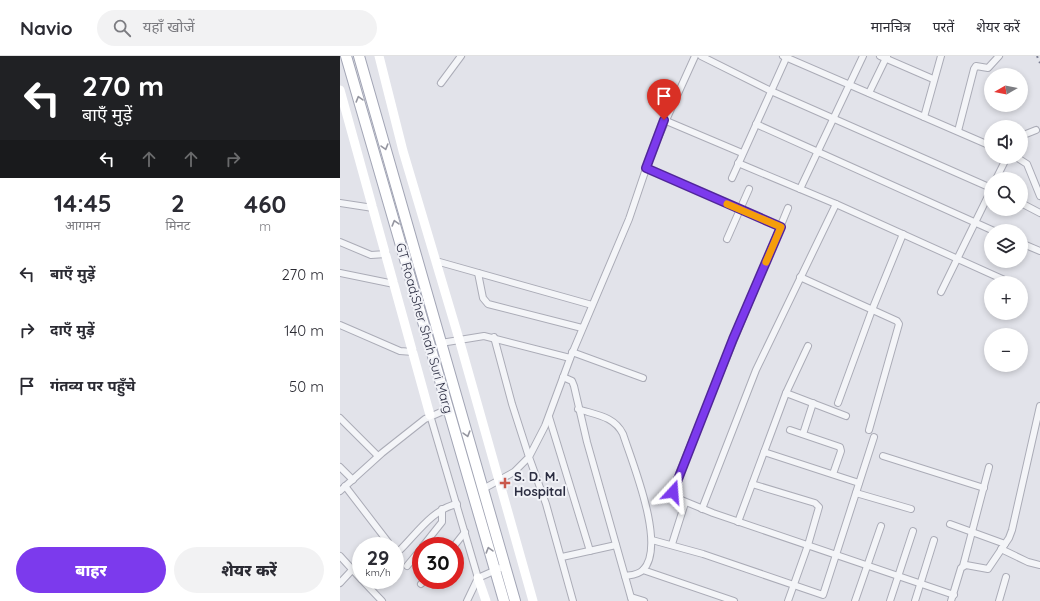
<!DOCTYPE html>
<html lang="hi">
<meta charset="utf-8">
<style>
body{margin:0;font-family:Quicksand,"Noto Sans Devanagari",sans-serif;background:#f2f2f3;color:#2b2b33;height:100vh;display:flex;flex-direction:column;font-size:15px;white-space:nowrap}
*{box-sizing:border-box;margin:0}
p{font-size:13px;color:#7c7c81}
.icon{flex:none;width:22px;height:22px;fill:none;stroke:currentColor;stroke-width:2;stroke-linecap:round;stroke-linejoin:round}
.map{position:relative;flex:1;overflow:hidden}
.sheet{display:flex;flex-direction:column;background:#fff;width:340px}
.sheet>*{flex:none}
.banner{background:#202124;color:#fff;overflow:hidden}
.needle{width:26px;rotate:261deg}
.tools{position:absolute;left:644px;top:12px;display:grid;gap:8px}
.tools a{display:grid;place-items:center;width:44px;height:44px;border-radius:50%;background:#fff;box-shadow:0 2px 6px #0003;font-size:20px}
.speed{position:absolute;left:12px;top:481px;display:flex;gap:8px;font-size:20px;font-weight:700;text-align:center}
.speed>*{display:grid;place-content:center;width:52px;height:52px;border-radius:50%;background:#fff;box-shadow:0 2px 6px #0003;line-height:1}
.speed small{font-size:10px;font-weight:400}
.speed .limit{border:6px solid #d22;background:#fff;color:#111}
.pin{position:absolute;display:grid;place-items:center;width:34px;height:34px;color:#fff;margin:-41px -17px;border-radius:50% 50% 50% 0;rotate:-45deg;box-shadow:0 0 4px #0007}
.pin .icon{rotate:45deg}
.me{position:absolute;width:44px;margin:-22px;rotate:19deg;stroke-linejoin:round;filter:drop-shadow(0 0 3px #0008)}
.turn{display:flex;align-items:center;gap:14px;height:84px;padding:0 16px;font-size:18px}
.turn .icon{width:52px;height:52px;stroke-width:2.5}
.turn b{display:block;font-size:28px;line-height:34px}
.lanes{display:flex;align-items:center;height:38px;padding:0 16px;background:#0003;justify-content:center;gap:20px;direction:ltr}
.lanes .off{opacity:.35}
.eta{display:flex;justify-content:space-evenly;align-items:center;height:68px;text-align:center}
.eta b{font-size:24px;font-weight:800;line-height:28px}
.action{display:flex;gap:8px;margin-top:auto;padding:8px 16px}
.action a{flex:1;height:46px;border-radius:24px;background:#7c3aed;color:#fff;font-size:16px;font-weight:800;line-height:46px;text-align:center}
.action a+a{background:#f2f2f3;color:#2b2b33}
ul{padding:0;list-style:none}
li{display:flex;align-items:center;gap:12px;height:56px;padding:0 16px}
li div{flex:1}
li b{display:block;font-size:15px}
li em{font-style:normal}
header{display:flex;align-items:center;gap:24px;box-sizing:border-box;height:56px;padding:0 20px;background:#fff;border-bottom:1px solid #e1e1e2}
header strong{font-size:19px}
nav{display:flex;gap:22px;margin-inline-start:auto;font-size:14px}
.search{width:280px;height:36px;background:#f2f2f3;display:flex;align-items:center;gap:10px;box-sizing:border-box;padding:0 14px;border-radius:22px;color:#7c7c81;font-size:15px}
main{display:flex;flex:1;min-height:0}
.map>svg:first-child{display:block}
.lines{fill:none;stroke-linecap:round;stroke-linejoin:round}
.street-casing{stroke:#abacb7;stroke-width:8}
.primary-casing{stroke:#a2a5b5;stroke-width:12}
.street{stroke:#f4f5f8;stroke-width:6}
.secondary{stroke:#fff;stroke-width:9}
.primary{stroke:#fff;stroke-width:10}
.rail{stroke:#7c7f93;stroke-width:2;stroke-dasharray:2 4;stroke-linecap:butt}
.oneway{stroke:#9596a0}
.route-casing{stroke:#51269a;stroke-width:10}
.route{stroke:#7c3aed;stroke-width:7}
.slow{stroke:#f59e0b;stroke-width:7}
.poi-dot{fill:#c9584c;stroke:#f1f2f7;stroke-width:1.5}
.labels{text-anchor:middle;stroke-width:4;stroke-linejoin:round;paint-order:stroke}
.street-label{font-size:13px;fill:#2b2d41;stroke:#f1f2f7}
.poi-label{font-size:13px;font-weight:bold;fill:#2b2d41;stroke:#f1f2f7;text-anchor:start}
</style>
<header>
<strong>Navio</strong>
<div class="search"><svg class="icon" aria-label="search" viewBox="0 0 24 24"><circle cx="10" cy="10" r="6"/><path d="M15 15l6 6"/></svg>यहाँ खोजें</div>
<nav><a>मानचित्र</a><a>परतें</a><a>शेयर करें</a></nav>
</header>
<main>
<section class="sheet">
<div class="banner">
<div class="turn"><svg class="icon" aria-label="left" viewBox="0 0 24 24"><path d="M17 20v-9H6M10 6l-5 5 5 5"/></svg><div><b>270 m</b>बाएँ मुड़ें</div></div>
<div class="lanes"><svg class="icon" aria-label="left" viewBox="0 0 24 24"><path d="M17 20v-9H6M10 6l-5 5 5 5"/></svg><svg class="icon off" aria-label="ahead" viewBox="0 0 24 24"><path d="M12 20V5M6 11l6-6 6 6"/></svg><svg class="icon off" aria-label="ahead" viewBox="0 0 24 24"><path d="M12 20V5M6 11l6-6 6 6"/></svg><svg class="icon off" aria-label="right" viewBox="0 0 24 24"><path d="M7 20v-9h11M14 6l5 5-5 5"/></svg></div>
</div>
<div class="eta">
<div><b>14:45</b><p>आगमन</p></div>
<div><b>2</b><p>मिनट</p></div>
<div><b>460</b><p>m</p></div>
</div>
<ul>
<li><svg class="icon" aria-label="left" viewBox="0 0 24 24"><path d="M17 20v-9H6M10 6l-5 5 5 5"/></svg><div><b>बाएँ मुड़ें</b></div><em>270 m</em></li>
<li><svg class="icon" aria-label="right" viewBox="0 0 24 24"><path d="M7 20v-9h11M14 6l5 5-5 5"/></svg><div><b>दाएँ मुड़ें</b></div><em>140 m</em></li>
<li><svg class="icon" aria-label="arrive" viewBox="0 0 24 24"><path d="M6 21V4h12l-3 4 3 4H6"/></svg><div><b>गंतव्य पर पहुँचे</b></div><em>50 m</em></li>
</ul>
<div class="action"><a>बाहर</a><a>शेयर करें</a></div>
</section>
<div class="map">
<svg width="700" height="545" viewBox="0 0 700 545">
<rect width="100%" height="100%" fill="#e2e3ea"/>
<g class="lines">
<defs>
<g id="street">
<path d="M361 0 431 35 651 132"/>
<path d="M443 0 651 90"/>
<path d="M540 0 593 23"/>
<path d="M101 27 121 0"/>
<path d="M529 37 547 0"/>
<path d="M584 61 601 0"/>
<path d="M324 64 402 97"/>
<path d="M416 68 654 175"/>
<path d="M618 75 634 13 636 10 648 12 659 0"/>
<path d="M681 80 696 74"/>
<path d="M676 101 687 108 700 140"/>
<path d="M398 107 496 148 671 227"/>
<path d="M306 112 441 171"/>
<path d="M392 122 447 0"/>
<path d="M656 123 667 101"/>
<path d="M460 133 523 0"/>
<path d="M0 147 33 152"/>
<path d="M681 147 700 157"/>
<path d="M448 152 340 415 334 432V441L373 457 614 539"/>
<path d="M387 183 409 133"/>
<path d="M0 186 31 199 46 198"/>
<path d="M681 187 700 195"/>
<path d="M96 205 252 249"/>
<path d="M0 217 54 228"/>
<path d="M138 217 143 242 148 248 242 272"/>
<path d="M460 221 557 265 559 268 529 374"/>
<path d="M601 236 651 134"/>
<path d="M0 269 60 295 73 296"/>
<path d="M101 287 144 280 230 302"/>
<path d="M232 296 303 322"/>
<path d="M223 321 232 325 234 330 247 386 292 545"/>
<path d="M446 337 506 360"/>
<path d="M498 347 532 254 563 178"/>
<path d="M238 353C256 359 274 360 283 378 292 406 327 490 303 514 298 519 291 519 285 520"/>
<path d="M90 359 138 522"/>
<path d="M209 361 250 495"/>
<path d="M0 362 38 400"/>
<path d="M450 374 500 391 501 395 493 418"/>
<path d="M463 378 473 347"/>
<path d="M424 396 519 427"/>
<path d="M543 400 644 432"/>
<path d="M0 411 13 424"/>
<path d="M412 428 475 447 479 451 468 489 448 545"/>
<path d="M5 430 48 486"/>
<path d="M143 433 174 416 189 401 172 348 154 281"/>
<path d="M0 435 42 397 85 363 108 353"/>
<path d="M516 437 571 453"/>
<path d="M362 453 416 314 496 148"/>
<path d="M398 466 446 337 468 290"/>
<path d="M610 468 665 488"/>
<path d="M312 484 363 498 483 539 534 381"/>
<path d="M332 488 345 447"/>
<path d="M83 490 102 466V453"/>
<path d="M114 490 125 476"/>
<path d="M661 493 688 506 700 509"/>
<path d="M60 494C77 477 93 453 117 448"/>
<path d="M0 500 21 523"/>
<path d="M222 501 276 489"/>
<path d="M67 510 81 493"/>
<path d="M623 510 649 411"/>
<path d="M303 514 394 545"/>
<path d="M22 524 42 545"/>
<path d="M0 527 12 514"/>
<path d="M81 528 85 524"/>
<path d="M291 541 304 545"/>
<path d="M127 545 138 522 165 510"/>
<path d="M233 545 206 448 189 401 205 370 231 300 289 163 312 95 355 0"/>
<path d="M515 545 541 470"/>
<path d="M550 545 573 475"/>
<path d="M575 545 594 484"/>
<path d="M611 545 621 512 626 509 648 513 669 482 672 474 700 350"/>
<path d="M659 545 666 521"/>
</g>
<g id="primary">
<path d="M6 0 164 545"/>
<path d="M19 0 175 545"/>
</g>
</defs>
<use href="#street" class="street-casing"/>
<use href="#primary" class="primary-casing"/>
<use href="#street" class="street"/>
<g class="secondary">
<path d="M39 0 63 95 119 283 193 545"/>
<path d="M0 34 90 359"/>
<path d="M138 522 146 545"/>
</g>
<use href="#primary" class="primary"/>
<path class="rail" d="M697 0 700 7"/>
</g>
<defs><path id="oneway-chevron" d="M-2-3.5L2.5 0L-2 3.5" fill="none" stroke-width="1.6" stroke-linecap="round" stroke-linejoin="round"/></defs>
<g class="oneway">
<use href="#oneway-chevron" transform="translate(19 43) rotate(-106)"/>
<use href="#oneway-chevron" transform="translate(45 91) rotate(74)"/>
<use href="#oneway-chevron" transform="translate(55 167) rotate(-106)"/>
<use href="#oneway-chevron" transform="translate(127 378) rotate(74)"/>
<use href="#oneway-chevron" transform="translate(149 494) rotate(-106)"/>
</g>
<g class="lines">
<defs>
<path id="route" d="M324 64 306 112 441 171 393 283 333 436"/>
</defs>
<use href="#route" class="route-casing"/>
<use href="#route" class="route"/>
<path class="slow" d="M387 148 441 171 426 206"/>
</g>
<path class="poi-dot" d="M163 421h4v4h4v4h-4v4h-4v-4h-4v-4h4z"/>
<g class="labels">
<g class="street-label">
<text transform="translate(85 272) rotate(74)" y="5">GT Road;Sher Shah Suri Marg</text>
</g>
<g class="poi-label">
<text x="174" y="425">S. D. M.<tspan x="174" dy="15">Hospital</tspan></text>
</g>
</g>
</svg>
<div class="tools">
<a><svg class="needle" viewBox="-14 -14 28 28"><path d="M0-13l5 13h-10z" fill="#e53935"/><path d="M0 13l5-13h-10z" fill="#7c7c81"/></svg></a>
<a><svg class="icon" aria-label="sound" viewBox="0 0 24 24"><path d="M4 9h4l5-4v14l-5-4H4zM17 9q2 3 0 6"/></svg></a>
<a><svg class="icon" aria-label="search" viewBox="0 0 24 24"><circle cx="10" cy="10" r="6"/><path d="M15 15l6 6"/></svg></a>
<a><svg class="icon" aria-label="layers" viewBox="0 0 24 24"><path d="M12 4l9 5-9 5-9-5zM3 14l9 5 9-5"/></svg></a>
<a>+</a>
<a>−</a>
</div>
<div class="speed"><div>29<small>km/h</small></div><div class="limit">30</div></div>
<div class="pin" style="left:324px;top:64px;background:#d93025"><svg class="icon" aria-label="arrive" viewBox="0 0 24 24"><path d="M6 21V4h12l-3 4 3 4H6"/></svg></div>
<svg class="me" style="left:333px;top:436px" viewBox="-20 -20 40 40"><path d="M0-17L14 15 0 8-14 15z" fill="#7c3aed" stroke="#fff" stroke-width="4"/></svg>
</div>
</main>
